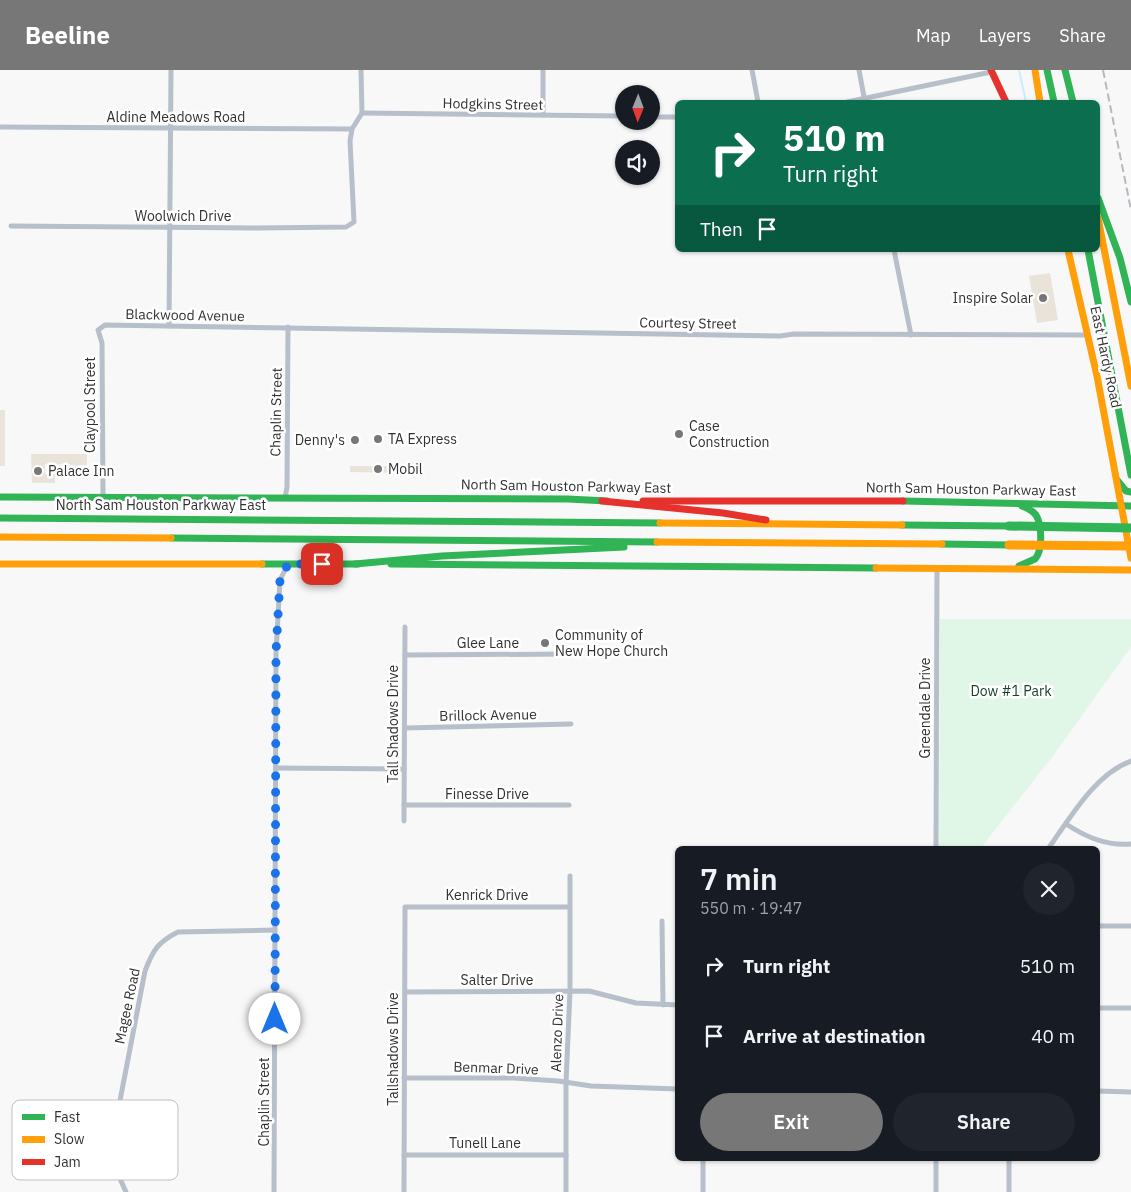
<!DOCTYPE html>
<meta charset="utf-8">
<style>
body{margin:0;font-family:"IBM Plex Sans",sans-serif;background:#20242c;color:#f1f3f6;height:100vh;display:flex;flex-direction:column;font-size:19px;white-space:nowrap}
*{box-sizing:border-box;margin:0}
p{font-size:16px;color:#9ea1a6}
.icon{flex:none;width:28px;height:28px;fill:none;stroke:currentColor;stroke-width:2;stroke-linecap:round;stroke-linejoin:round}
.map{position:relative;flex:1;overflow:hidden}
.sheet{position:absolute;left:675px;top:776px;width:425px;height:315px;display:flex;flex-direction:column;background:#171b24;border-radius:8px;box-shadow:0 1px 4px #0004}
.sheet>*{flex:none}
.hud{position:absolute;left:675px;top:30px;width:425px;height:152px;border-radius:8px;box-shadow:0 1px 4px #0004;background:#0b6e4f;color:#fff;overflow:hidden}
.needle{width:32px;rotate:181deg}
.fabs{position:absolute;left:615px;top:15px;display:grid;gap:10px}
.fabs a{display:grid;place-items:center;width:45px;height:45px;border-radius:50%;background:#171b24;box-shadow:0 1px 4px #0004;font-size:25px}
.pin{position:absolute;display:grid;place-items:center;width:42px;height:42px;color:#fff;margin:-21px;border-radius:10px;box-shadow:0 2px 8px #0006}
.me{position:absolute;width:55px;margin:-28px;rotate:0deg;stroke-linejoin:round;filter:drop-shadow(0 0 4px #0008)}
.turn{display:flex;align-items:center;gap:18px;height:105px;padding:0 25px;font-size:22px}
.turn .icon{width:65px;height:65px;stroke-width:2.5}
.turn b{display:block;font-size:35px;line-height:42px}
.then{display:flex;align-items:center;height:48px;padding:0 25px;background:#0003;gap:10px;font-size:19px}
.round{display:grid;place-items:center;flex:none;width:52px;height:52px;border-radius:26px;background:#20242c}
.head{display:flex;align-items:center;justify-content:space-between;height:85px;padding:0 25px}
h1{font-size:30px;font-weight:600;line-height:38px}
.action{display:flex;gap:10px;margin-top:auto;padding:10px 25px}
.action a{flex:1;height:58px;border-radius:30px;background:#777;color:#fff;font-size:20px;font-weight:600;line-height:58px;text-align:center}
.action a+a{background:#20242c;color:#f1f3f6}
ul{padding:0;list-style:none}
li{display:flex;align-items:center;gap:15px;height:70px;padding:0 25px}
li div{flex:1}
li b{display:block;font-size:19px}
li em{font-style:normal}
header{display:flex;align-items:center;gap:30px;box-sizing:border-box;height:70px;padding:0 25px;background:#777;color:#fff}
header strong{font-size:24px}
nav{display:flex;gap:28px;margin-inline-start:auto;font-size:18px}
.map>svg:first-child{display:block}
.green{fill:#e0f7e8}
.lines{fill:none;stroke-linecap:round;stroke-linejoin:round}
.stream{stroke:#c8edfd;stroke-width:2}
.building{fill:#e9e3d9}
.street{stroke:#b7bfca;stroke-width:5}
.fast{stroke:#30b455;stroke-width:7}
.slow{stroke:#ff9f0a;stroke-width:7}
.jam{stroke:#e5322d;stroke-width:7}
.rail{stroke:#b6b9bf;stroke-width:2;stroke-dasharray:8 4;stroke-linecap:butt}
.fast-bridge{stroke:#30b455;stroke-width:9}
.slow-bridge{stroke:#ff9f0a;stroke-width:9}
.route{stroke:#1a73e8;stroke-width:9;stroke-dasharray:0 16.2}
.poi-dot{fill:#777;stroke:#fff;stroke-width:2}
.labels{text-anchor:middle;stroke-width:5;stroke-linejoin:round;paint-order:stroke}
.street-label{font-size:14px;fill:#313132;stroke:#fff}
.poi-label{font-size:14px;fill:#313132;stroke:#fff;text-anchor:start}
.park-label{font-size:14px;fill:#15422a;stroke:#fff}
.key{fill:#fff;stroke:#c1c1c2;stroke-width:1}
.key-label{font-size:14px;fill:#313132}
</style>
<header>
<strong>Beeline</strong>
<nav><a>Map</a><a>Layers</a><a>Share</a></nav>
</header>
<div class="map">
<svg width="1131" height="1122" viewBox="0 0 1131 1122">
<rect width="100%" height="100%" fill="#f8f8f8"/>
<path class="green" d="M940 549H1131V577L1053 686 980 779H939Z"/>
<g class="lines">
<path class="stream" d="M1019 0 1026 32"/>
</g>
<g class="building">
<path d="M1050 203 1058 250 1037 253 1029 206Z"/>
<rect x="0" y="340" width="5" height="56"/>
<path d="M31 384H87V395H80V398H75V395L45 394V404H55V413H32Z"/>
<path d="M350 396H406V403L350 402Z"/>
</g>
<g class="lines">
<g class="street">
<path d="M752 0 758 32"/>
<path d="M859 0 865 32"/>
<path d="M847 32 991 2"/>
<path d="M362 43 624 46"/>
<path d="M543 45V0"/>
<path d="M651 47H678"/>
<path d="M0 57 352 59"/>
<path d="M11 156 258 158 346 157 354 152 350 71 352 59 362 43 361 0"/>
<path d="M894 180 911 265"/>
<path d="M169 256 171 0"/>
<path d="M103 427 102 273 98 260 105 255 780 266 794 264 1088 265"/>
<path d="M285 428 287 417 288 257"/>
<path d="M405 585 571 584"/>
<path d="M405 658 571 654"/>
<path d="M276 698 404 699"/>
<path d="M404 735H569"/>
<path d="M404 751 405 557"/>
<path d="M1066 754C1086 767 1106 776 1131 774"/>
<path d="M936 779 937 498"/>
<path d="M1048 779C1070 748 1095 704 1131 691"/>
<path d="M662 851 663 935"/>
<path d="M1098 856H1131"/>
<path d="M405 922 589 921 636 933 678 935"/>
<path d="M1098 938H1131"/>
<path d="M404 1008H514L558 1011 591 1016 678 1019"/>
<path d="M1098 1021 1131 1022"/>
<path d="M404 1085H566"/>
<path d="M126 1122 113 1093 112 1072 145 901C153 880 158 872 178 862L275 860"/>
<path d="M274 1122 276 583 280 510 288 494"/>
<path d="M404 1122 405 837H569"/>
<path d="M566 1122V1013L570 921V806"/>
<path d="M703 1122V1089"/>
<path d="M936 1122V1089"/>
<path d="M1009 1122V1089"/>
</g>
<g class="fast">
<path d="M1047 0 1054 32"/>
<path d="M1065 0 1073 32"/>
<path d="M1098 128 1120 188 1131 232"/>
<path d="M1088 180 1131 405"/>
<path d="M1117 410 1126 421 1131 422"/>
<path d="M0 427 568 429 607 431"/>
<path d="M903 431 1131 436"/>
<path d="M0 448 660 453"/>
<path d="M902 455 1009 456"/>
<path d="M171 468 657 472"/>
<path d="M942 474 1009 475"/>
<path d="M262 494H358"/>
<path d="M355 494 442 486 624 477"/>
<path d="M391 494 876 498"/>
<path d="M1019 496 1035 489C1043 480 1042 455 1036 445 1032 440 1027 438 1022 436"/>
</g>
<g class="slow">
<path d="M1035 0 1040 32"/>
<path d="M1098 148 1131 316"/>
<path d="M1068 180 1097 306 1131 488"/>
<path d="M660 453 902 455"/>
<path d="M0 467 171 468"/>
<path d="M657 472 942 474"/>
<path d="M0 494H262"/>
<path d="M876 498 1131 500"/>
</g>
<g class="jam">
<path d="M991 0 1006 32"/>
<path d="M602 431 723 443 766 450"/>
<path d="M643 431H903"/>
</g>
<path class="rail" d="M1103 0 1131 140"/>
<path class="fast-bridge" d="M1009 456 1131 458"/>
<path class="slow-bridge" d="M1009 475 1131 476"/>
</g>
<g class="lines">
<path class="route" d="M275 949 276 582 280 510 288 494H322"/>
</g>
<g class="poi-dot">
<circle cx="1043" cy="228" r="5"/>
<circle cx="679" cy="364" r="5"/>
<circle cx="378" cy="369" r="5"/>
<circle cx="355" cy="370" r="5"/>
<circle cx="378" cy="399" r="5"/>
<circle cx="38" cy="401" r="5"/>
<circle cx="545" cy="573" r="5"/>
</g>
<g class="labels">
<g class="street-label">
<text transform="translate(493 34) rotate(1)" y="5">Hodgkins Street</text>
<text x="176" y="52">Aldine Meadows Road</text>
<text x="183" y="151">Woolwich Drive</text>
<text transform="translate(185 245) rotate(1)" y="5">Blackwood Avenue</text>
<text transform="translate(688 253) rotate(1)" y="5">Courtesy Street</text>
<text transform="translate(1106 287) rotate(78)" y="5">East Hardy Road</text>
<text transform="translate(90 335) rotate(-90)" y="5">Claypool Street</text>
<text transform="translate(276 342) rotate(-89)" y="5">Chaplin Street</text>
<text transform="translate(566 416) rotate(1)" y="5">North Sam Houston Parkway East</text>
<text transform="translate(971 419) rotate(1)" y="5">North Sam Houston Parkway East</text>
<text x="161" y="440">North Sam Houston Parkway East</text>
<text x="488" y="578">Glee Lane</text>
<text transform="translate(925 638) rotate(-90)" y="5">Greendale Drive</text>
<text transform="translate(488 645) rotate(-1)" y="5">Brillock Avenue</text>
<text transform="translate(393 654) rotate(-90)" y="5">Tall Shadows Drive</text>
<text x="487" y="729">Finesse Drive</text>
<text x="487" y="830">Kenrick Drive</text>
<text x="497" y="915">Salter Drive</text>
<text transform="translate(127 936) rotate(-78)" y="5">Magee Road</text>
<text transform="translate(557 963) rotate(-88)" y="5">Alenzo Drive</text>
<text transform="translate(393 979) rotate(-90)" y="5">Tallshadows Drive</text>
<text transform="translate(496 998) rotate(2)" y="5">Benmar Drive</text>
<text transform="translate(264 1032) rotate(-90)" y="5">Chaplin Street</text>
<text x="485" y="1078">Tunell Lane</text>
</g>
<g class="poi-label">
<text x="1033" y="233" text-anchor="end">Inspire Solar</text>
<text x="689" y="361">Case<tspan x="689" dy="16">Construction</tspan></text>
<text x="388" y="374">TA Express</text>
<text x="345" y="375" text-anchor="end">Denny's</text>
<text x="388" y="404">Mobil</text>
<text x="48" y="406">Palace Inn</text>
<text x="555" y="570">Community of<tspan x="555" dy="16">New Hope Church</tspan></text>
</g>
<g class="park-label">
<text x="1011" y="626">Dow #1 Park</text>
</g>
</g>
<rect x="12" y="1030" width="166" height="80" rx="8" class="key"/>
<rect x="22" y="1044" width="23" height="6" fill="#30b455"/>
<rect x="22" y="1066" width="23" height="7" fill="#ff9f0a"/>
<rect x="22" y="1089" width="23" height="6" fill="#e5322d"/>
<g class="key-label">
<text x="54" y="1052">Fast</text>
<text x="54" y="1074">Slow</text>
<text x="54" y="1097">Jam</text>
</g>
</svg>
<div class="fabs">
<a><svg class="needle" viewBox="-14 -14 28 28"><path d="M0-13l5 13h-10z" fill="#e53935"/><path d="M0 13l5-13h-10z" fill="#9ea1a6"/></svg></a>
<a><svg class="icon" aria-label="sound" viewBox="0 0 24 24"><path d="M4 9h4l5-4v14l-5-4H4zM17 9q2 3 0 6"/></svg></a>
</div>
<div class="pin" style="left:322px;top:494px;background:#d93025"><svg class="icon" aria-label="arrive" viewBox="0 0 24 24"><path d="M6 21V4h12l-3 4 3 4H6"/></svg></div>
<svg class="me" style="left:275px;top:949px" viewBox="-20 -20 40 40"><circle r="19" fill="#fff"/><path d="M0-13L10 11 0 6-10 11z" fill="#1a73e8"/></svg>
<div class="hud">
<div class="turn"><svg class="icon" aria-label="right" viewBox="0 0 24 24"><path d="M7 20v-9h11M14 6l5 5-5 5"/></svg><div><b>510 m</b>Turn right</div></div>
<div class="then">Then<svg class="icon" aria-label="arrive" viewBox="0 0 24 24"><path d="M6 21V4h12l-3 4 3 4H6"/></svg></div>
</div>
<section class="sheet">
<div class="head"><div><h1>7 min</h1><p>550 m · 19:47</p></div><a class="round"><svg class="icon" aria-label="close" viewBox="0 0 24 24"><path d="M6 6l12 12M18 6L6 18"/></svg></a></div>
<ul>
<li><svg class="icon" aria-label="right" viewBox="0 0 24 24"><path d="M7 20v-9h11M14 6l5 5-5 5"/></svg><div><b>Turn right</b></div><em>510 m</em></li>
<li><svg class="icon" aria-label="arrive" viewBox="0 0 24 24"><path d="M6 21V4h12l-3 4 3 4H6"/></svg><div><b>Arrive at destination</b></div><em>40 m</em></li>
</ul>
<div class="action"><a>Exit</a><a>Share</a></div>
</section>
</div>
